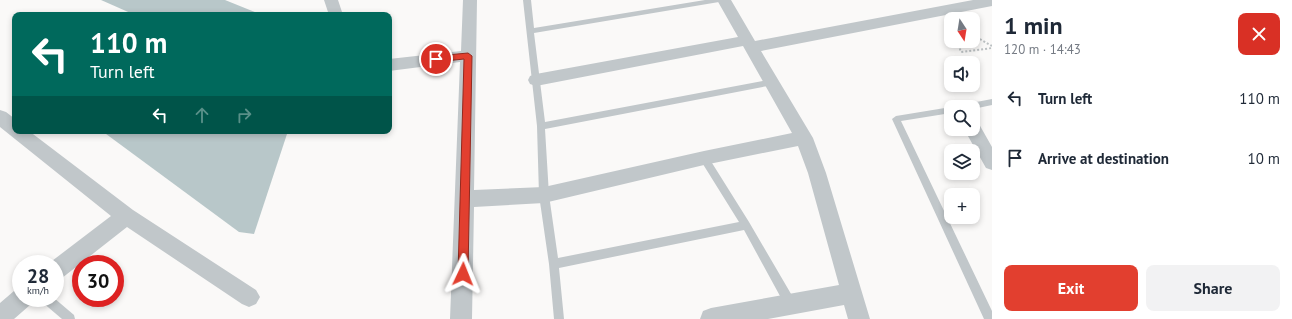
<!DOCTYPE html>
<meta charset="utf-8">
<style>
body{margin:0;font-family:"PT Sans",sans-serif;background:#f2f2f3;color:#1f2937;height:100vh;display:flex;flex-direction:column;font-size:15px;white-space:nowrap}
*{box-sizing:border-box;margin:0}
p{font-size:13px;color:#747a83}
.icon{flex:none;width:22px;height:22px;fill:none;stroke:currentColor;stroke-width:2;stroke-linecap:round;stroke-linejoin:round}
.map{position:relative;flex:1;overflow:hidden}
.drawer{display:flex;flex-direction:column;background:#fff;width:300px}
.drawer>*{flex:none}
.guide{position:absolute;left:12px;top:12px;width:380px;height:122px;border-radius:8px;box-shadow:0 2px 6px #0003;background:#00695c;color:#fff;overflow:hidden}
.needle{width:26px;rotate:168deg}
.controls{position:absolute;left:944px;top:12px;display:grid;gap:8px}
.controls a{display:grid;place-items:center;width:36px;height:36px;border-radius:8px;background:#fff;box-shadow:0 2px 6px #0003;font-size:20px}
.speed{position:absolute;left:12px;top:255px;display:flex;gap:8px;font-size:20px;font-weight:700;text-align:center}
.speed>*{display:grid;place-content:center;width:52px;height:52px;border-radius:50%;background:#fff;box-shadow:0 2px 6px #0003;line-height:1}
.speed small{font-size:10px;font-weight:400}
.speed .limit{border:6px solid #d22;background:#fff;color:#111}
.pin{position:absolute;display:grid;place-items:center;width:34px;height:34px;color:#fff;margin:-17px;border:2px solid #fff;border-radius:50%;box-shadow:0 1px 4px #0007}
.me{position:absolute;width:44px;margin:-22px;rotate:2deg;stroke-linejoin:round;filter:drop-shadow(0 0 3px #0008)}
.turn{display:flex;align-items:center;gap:14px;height:84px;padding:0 12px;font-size:18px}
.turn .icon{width:52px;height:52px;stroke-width:2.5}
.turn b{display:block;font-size:28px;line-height:34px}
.lanes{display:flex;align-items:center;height:38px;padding:0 12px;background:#0003;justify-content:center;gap:20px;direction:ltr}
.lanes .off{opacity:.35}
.round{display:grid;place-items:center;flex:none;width:42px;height:42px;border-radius:8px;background:#f2f2f3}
.overview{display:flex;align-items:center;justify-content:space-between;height:68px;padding:0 12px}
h1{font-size:24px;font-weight:700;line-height:30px}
.primary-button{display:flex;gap:8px;margin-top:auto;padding:8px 12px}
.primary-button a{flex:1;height:46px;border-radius:8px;background:#e23f2f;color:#fff;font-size:16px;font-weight:700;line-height:46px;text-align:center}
.primary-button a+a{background:#f2f2f3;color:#1f2937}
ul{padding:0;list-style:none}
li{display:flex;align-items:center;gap:12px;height:60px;padding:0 12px}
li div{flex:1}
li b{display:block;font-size:15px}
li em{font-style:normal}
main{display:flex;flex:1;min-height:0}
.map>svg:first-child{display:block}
.water{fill:#b8c7c9}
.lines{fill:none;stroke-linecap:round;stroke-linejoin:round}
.path{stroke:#bbc0c2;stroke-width:2;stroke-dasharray:2 2;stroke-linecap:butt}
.service{fill:#c1c7ca;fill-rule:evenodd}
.minor{fill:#c1c7ca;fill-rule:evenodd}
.route{fill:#e23f2f;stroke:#93291f}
</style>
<main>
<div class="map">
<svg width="992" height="319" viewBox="0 0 992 319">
<rect width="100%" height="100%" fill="#faf9f8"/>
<g class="water">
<path d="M101 0H225L262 15H135Z"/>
<path d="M102 131H282L287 134 254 234 239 232Z"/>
</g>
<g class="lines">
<g class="path">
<path d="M973 35 992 46"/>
<path d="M957 41 961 52 992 48"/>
</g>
<g class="service">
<path d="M523 0H531L534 28 705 0H723L719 2 534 33 545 122 773 79 777 82 773 85 545 129 549 195 558 258 739 222 701 161 700 158 701 155H707L749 222 794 299 795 303 794 307 790 308 786 307 744 230 559 268 564 319H554L549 264 539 195 537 126Z"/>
<path d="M992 99V105L973 109V107H962L966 104Z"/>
<path d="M951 107V113L901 121 992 311V319H984L892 119 896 116Z"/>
<path d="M41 298H54L74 315 75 319H62L42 302Z"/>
</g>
<g class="minor">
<path d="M324 0H338L343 15H329Z"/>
<path d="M463 0H477L474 190 544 187 704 151 792 133 743 46 536 86 530 84 528 80 530 76 536 74 738 37 717 0H731L755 41 973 0H992V6L761 51 813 138 826 173 870 319H848L844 305 768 319H700L703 311 711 308 839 285 808 173 798 146 704 165 544 203 474 207 472 319H450L460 62 389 71V59L461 51Z"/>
<path d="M0 110 6 112 15 119V131H29L133 210 256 290 260 297 256 304 249 307 242 304 127 227 62 278 55 281V264H48L111 216 0 127Z"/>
<path d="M973 122 979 124 992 147V170L986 168 964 129H973Z"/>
<path d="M21 288V298H33L30 305 14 319H0V303L14 291Z"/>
</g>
</g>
<path class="route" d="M468 53 472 56 468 274 466 277 463 279 459 277 458 274 464 59 436 62 432 59 436 56Z"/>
</svg>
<div class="controls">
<a><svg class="needle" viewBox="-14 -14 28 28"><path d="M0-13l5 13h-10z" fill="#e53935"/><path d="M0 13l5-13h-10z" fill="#747a83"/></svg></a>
<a><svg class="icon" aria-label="sound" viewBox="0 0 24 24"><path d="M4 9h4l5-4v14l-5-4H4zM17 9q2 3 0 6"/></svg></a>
<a><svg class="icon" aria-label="search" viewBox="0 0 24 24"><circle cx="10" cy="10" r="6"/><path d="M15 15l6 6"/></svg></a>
<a><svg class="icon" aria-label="layers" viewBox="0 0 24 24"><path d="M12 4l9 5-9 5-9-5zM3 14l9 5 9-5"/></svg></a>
<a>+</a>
</div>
<div class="speed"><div>28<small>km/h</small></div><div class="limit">30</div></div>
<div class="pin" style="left:436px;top:59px;background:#d93025"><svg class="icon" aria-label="arrive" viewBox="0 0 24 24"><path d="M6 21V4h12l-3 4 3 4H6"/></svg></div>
<svg class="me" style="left:463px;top:274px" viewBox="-20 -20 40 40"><path d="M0-17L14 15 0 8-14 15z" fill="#e23f2f" stroke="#fff" stroke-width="4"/></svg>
<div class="guide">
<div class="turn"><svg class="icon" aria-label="left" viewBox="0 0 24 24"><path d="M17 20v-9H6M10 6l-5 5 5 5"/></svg><div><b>110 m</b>Turn left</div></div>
<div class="lanes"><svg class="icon" aria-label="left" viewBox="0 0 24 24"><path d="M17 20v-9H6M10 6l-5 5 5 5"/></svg><svg class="icon off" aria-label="ahead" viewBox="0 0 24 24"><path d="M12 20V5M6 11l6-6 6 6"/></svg><svg class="icon off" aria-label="right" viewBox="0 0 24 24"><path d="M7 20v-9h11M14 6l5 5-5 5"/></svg></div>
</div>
</div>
<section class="drawer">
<div class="overview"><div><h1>1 min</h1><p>120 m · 14:43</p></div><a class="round" style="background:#d93025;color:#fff"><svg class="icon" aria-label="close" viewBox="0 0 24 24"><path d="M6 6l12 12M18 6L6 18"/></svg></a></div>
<ul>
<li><svg class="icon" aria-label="left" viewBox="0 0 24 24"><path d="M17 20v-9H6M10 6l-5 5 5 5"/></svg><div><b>Turn left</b></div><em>110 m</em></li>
<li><svg class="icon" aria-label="arrive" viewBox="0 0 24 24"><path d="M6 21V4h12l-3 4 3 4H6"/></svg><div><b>Arrive at destination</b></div><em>10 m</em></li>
</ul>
<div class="primary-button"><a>Exit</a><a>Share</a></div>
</section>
</main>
